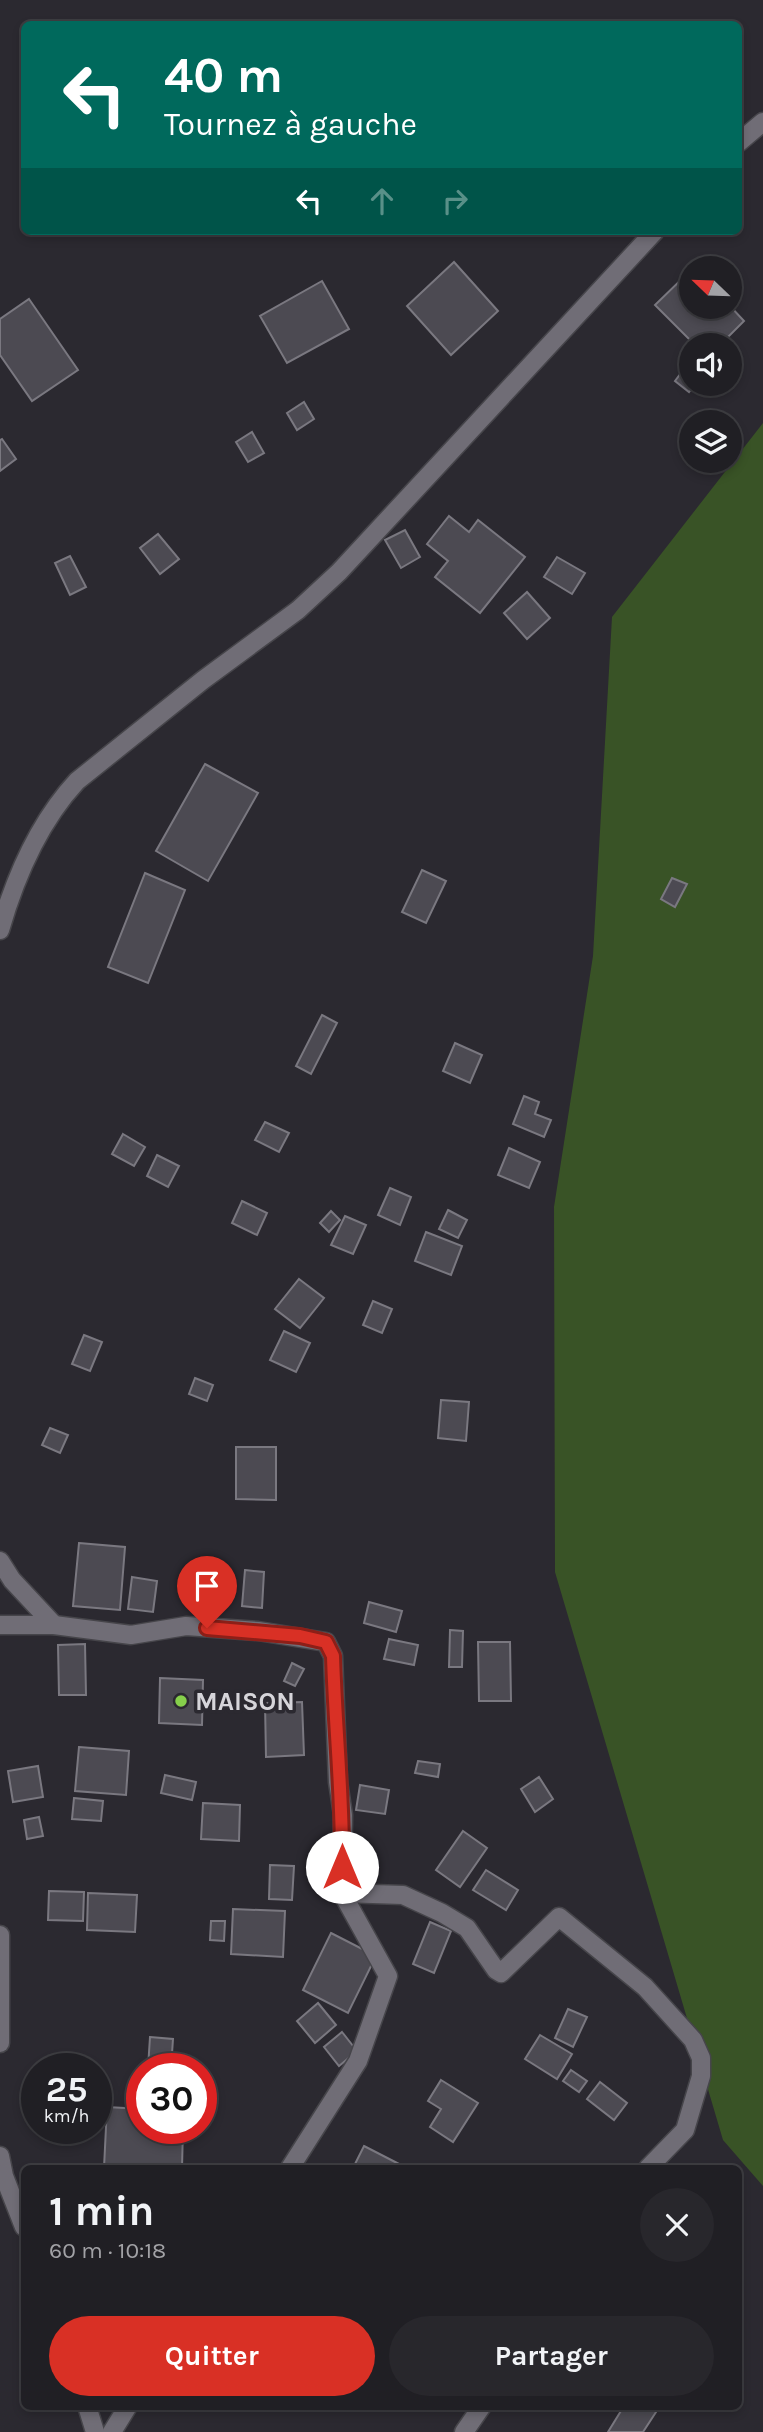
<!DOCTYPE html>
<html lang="fr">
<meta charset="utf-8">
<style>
body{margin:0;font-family:Karla,sans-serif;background:#28272c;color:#f1f3f6;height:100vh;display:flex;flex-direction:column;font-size:26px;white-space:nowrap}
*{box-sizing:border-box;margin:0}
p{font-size:23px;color:#a2a2a6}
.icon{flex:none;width:38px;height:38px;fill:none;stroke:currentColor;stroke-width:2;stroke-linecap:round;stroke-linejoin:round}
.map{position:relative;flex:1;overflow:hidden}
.sheet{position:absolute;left:21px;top:2165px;width:721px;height:245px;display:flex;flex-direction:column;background:#201f24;border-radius:10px;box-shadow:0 4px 10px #0003,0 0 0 2px #3d3d41}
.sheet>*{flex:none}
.hud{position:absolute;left:21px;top:21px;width:721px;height:214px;border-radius:10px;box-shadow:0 4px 10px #0003,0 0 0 2px #3d3d41;background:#00695c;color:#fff;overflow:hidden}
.needle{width:46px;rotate:293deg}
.buttons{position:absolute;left:679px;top:256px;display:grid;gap:14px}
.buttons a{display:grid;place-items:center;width:63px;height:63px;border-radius:50%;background:#201f24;box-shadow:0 4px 10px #0003,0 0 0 2px #3d3d41;font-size:35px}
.speed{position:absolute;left:21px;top:2053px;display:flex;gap:14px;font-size:35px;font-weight:700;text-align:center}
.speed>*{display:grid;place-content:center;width:91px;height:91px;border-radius:50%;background:#201f24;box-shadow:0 4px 10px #0003,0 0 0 2px #3d3d41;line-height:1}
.speed small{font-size:18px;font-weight:400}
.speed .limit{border:10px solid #d22;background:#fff;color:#111}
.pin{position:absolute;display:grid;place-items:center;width:60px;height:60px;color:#fff;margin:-72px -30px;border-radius:50% 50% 50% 0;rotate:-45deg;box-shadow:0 0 7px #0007}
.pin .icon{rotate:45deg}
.me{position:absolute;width:77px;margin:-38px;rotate:0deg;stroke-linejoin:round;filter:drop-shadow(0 0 5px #0008)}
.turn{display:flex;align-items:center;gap:24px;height:147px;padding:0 28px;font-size:32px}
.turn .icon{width:91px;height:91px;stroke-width:2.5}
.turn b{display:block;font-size:49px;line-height:60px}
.lanes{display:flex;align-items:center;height:66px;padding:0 28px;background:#0003;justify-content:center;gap:35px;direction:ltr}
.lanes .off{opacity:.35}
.round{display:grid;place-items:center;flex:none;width:74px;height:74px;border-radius:37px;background:#28272c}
.summary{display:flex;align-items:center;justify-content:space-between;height:119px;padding:0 28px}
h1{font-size:42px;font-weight:700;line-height:52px}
.action{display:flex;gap:14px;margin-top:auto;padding:14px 28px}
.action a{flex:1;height:80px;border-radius:42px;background:#d93025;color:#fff;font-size:28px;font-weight:700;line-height:80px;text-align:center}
.action a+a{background:#28272c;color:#f1f3f6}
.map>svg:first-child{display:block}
.green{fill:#395326}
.building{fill:#4c4a52;stroke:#7a7880;stroke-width:2}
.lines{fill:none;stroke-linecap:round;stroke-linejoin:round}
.minor-casing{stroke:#46454a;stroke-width:21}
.minor{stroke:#706d76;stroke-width:18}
.route-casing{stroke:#8d1f18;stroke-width:18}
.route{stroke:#d93025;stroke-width:12}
.poi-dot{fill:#86cf4b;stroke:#2b2930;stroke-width:2.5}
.labels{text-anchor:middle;stroke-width:7;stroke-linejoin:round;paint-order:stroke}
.poi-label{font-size:26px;font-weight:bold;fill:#d6d5da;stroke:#2b2930;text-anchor:start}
</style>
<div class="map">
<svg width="763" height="2432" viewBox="0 0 763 2432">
<rect width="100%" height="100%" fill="#2b2930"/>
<path class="green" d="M763 423V2186L723 2140 555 1572 554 1207 593 956 612 617Z"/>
<g class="building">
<path d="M454 262 498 311 451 355 407 306Z"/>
<path d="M691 270V306H730L744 321 720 345H695L655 305Z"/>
<path d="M322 281 349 329 287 363 260 316Z"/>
<path d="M29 299 78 370 32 401 0 355V319Z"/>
<path d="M687 365 691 368V383H696L689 392 675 381Z"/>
<path d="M304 402 314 419 297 430 287 413Z"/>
<path d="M252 432 264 453 248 462 236 442Z"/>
<path d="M2 439 16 459 0 471V440Z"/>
<path d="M449 516 469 532 478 520 525 557 480 613 435 577 448 561 427 544Z"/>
<path d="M405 530 420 557 401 568 385 540Z"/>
<path d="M158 534 179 559 160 574 140 548Z"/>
<path d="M70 556 86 587 70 595 55 563Z"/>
<path d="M557 557 585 573 572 594 544 577Z"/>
<path d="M527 592 550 618 527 639 504 613Z"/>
<path d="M205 764 258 793 208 881 156 851Z"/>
<path d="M422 870 446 881 426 923 402 912Z"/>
<path d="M145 873 185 890 148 983 108 967Z"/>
<path d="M672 878 687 884 675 907 661 899Z"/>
<path d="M322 1015 337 1023 311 1074 296 1066Z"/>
<path d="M455 1043 482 1055 470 1083 443 1071Z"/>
<path d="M524 1096 539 1102 535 1114 551 1120 544 1137 513 1124Z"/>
<path d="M265 1122 289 1133 279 1152 255 1140Z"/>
<path d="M123 1134 145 1147 134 1166 112 1154Z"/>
<path d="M509 1148 540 1162 529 1188 498 1175Z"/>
<path d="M157 1155 179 1166 168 1187 147 1176Z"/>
<path d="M390 1188 411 1197 400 1225 378 1215Z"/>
<path d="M242 1201 267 1213 257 1235 232 1223Z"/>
<path d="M448 1210 467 1220 458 1238 439 1229Z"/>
<path d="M331 1211 340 1220 329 1232 320 1223Z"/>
<path d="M345 1216 366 1225 353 1254 331 1245Z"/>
<path d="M426 1232 462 1246 451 1275 415 1261Z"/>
<path d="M299 1279 324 1298 300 1328 275 1309Z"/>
<path d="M373 1301 392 1309 382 1333 363 1325Z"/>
<path d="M284 1331 310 1343 296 1372 270 1360Z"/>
<path d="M84 1335 102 1342 90 1371 72 1364Z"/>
<path d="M195 1378 213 1385 207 1401 189 1394Z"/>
<path d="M441 1400 469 1402 466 1441 438 1438Z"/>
<path d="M50 1428 68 1435 60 1453 42 1445Z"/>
<path d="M236 1447H276V1500L236 1499Z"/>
<path d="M79 1543 125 1547 120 1610 73 1606Z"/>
<path d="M245 1570 264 1572 262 1608 242 1606Z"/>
<path d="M132 1577 157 1581 153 1612 128 1609Z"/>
<path d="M369 1602 402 1611 396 1632 364 1623Z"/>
<path d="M450 1630 463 1631 462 1667H449Z"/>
<path d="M389 1639 418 1645 414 1665 384 1659Z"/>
<path d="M478 1642H510L511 1701H479Z"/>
<path d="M85 1644 86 1695H59L58 1645Z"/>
<path d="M292 1663 304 1669 295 1686 284 1681Z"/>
<path d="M160 1678 203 1680 202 1725 159 1723Z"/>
<path d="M302 1702 304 1755 266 1757 265 1703Z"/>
<path d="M79 1747 129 1751 126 1795 75 1791Z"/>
<path d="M418 1761 440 1764 438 1777 415 1773Z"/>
<path d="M38 1766 43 1797 13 1802 8 1771Z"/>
<path d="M165 1775 196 1782 192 1800 161 1793Z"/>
<path d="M539 1777 553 1799 535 1812 521 1789Z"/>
<path d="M360 1785 389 1790 385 1814 356 1810Z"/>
<path d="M74 1798 103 1801 101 1821 72 1819Z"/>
<path d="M203 1803 240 1805 239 1841 201 1839Z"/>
<path d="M39 1817 43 1836 27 1839 24 1820Z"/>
<path d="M463 1831 487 1848 460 1887 436 1870Z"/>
<path d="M270 1865 294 1866 292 1900 269 1899Z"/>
<path d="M486 1870 518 1890 506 1910 473 1890Z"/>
<path d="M49 1891 84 1892 83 1921 48 1920Z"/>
<path d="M88 1893 137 1895 135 1932 87 1930Z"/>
<path d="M233 1909 285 1911 283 1957 231 1954Z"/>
<path d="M211 1921H225L224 1941 210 1940Z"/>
<path d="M430 1922 451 1931 434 1973 413 1964Z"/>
<path d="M331 1933 376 1956 348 2013 303 1990Z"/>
<path d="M318 2003 336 2025 315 2043 297 2021Z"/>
<path d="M568 2009 587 2017 573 2047 555 2038Z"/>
<path d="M342 2032 357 2051 339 2066 324 2047Z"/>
<path d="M540 2035 572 2054 557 2079 525 2059Z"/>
<path d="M150 2037 173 2039 171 2068H148Z"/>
<path d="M571 2070 587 2081 579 2092 563 2081Z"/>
<path d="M441 2080 478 2103 453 2142 430 2127 441 2109 428 2101Z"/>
<path d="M600 2082 627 2103 614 2120 587 2099Z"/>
<path d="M107 2107 142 2109V2128H183L182 2168H104Z"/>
<path d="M364 2146 401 2165 399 2168H353Z"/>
<path d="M624 2406H654L658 2409 643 2432H608Z"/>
</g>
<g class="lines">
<defs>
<g id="minor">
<path d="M738 143 763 122"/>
<path d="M0 930C15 878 39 822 77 781L203 680 298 610 339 572 655 231"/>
<path d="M0 1561 12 1580 54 1625"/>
<path d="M0 1625H54L131 1635 186 1626 258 1631 326 1642 333 1656 338 1782 343 1815 342 1893 388 1976 358 2061 290 2168"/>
<path d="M342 1893 403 1895 442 1913 467 1928 496 1970 501 1973 559 1917 645 1987 693 2040 701 2058V2076L685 2130 648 2168"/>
<path d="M0 1935V2043"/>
<path d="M0 2156 4 2176 24 2227"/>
<path d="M87 2406 95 2432"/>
<path d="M112 2432 128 2406"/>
<path d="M464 2432 482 2406"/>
</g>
</defs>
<use href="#minor" class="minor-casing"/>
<use href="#minor" class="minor"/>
</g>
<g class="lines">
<defs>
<path id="route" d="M207 1628 300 1636 326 1642 333 1656C335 1726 343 1797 342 1867"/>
</defs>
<use href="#route" class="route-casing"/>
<use href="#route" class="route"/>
</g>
<circle class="poi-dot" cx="181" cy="1701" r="7"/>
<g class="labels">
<g class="poi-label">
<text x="195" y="1710">MAISON</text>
</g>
</g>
</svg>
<div class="buttons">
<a><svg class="needle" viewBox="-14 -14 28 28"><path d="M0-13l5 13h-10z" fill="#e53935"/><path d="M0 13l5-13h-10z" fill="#a2a2a6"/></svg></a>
<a><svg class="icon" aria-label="sound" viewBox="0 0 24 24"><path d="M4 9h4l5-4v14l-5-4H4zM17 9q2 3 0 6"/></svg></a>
<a><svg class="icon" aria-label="layers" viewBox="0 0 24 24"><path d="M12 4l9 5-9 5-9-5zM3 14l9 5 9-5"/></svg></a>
</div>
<div class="speed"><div>25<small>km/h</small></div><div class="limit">30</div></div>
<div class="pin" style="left:207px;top:1628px;background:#d93025"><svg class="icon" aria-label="arrive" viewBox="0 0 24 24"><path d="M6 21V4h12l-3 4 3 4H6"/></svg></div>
<svg class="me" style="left:342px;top:1867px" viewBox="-20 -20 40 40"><circle r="19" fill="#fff"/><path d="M0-13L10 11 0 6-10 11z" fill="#d93025"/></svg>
<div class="hud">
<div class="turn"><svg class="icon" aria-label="left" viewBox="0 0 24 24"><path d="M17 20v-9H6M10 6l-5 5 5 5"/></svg><div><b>40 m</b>Tournez à gauche</div></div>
<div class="lanes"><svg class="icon" aria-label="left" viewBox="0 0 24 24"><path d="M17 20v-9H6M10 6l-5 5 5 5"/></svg><svg class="icon off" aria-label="ahead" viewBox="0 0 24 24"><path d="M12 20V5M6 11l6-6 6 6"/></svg><svg class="icon off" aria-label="right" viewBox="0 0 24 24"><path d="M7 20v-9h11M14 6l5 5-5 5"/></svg></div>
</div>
<section class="sheet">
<div class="summary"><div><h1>1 min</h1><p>60 m · 10:18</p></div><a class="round"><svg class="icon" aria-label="close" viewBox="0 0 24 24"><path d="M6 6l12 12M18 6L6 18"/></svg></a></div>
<div class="action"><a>Quitter</a><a>Partager</a></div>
</section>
</div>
